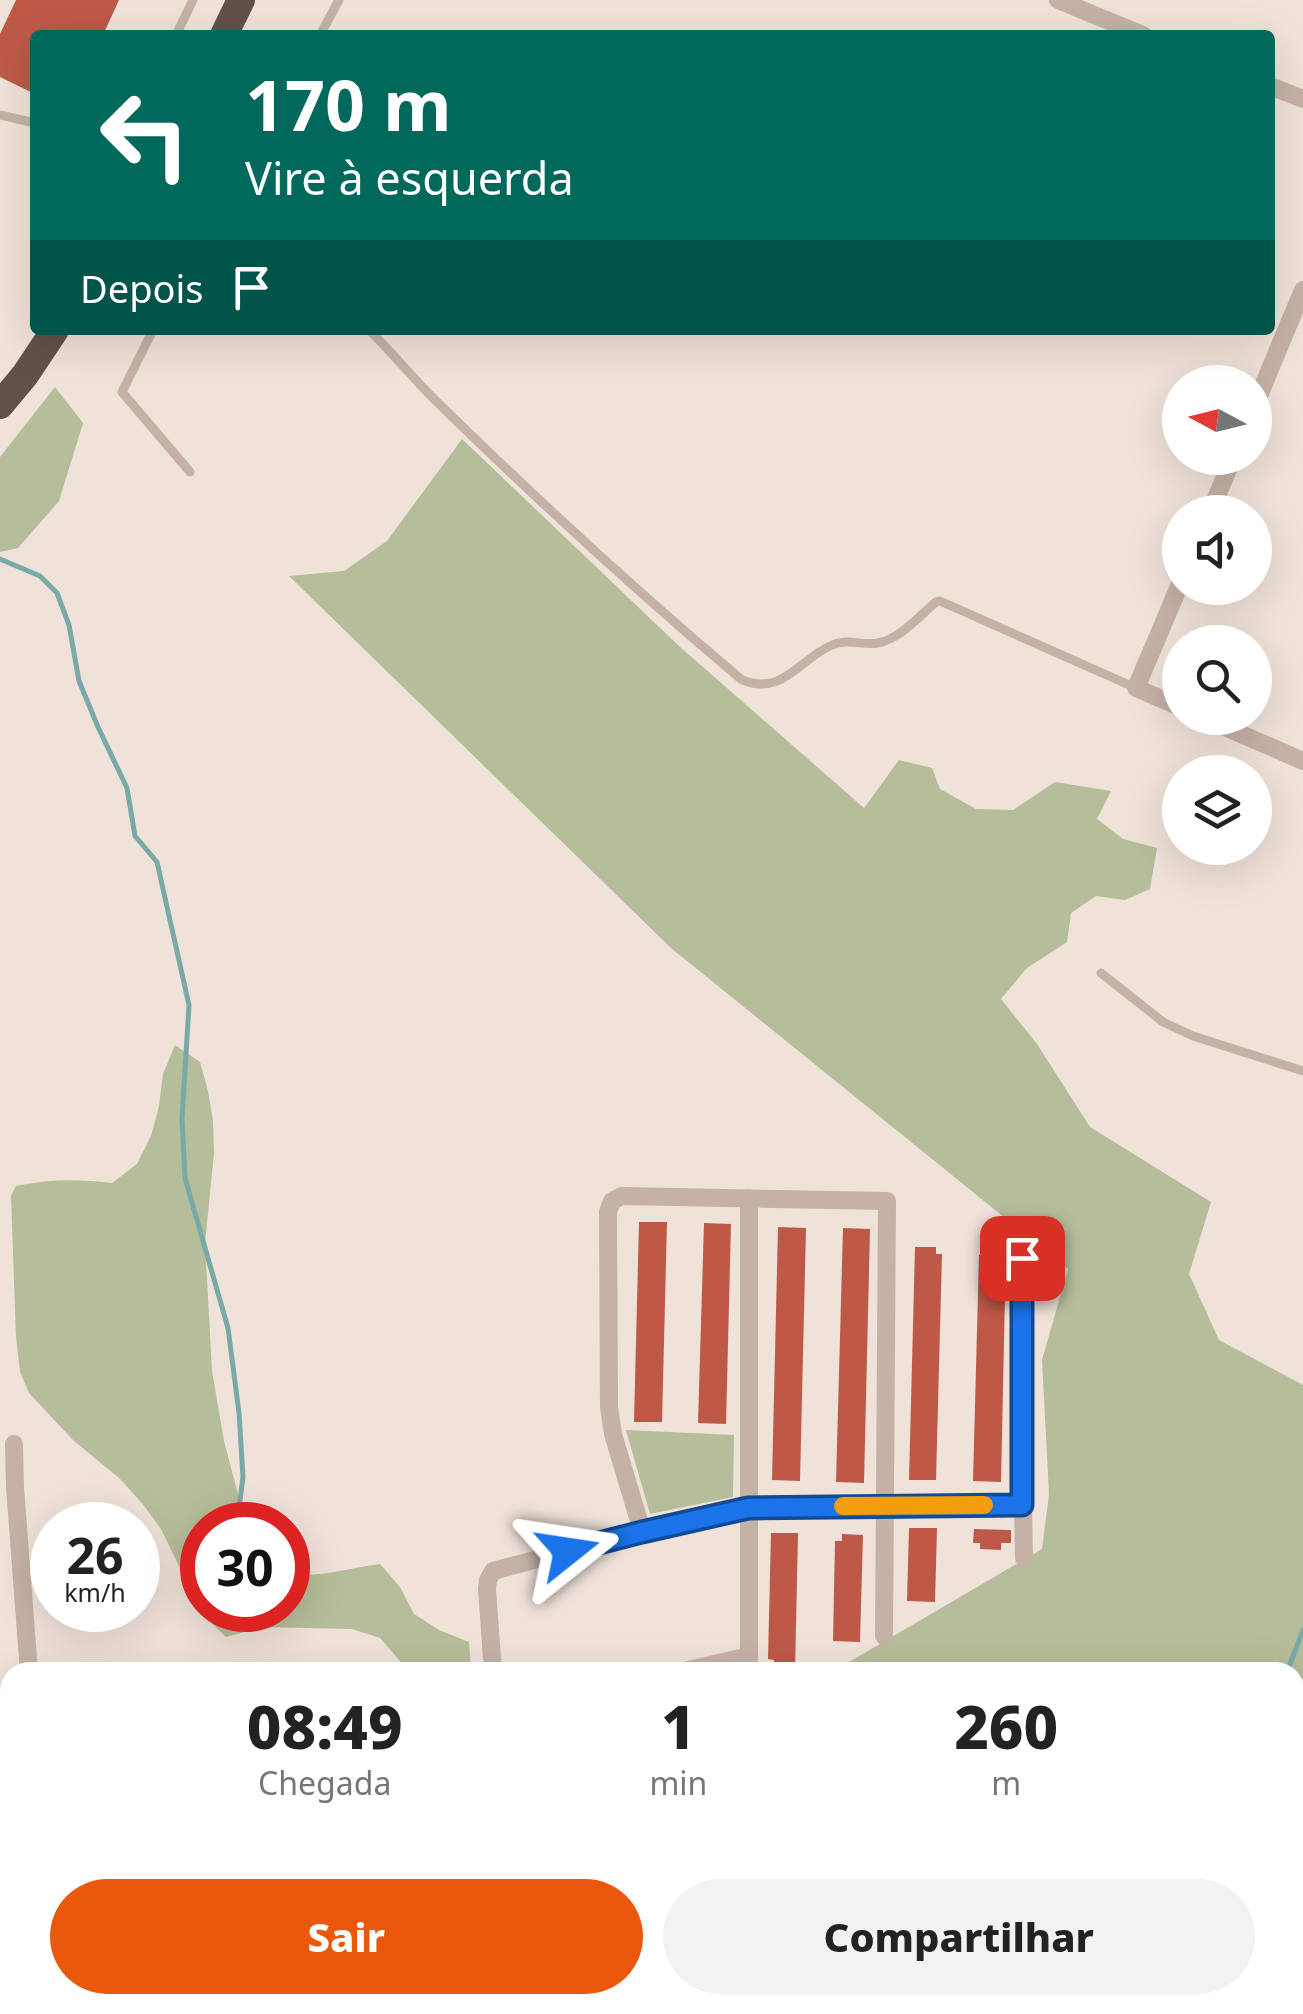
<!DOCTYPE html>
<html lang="pt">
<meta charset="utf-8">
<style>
body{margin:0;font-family:"Noto Sans",sans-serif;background:#f2f2f2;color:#222;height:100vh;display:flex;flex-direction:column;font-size:38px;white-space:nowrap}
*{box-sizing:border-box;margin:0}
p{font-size:32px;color:#767676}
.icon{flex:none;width:55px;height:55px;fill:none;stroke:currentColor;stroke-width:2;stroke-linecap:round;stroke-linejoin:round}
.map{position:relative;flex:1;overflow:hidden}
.details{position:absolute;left:0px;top:1662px;width:1305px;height:352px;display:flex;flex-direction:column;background:#fff;border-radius:30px 30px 0 0;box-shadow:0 10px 40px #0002}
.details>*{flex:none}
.top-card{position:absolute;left:30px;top:30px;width:1245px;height:305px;border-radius:10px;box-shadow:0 10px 40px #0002;background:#00695c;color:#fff;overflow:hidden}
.needle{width:65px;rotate:277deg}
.fabs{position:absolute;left:1162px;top:365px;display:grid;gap:20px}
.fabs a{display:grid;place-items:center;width:110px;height:110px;border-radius:50%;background:#fff;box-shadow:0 10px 40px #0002;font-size:50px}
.speed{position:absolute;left:30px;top:1502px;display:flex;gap:20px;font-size:50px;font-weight:700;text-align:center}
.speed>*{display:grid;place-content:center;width:130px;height:130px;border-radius:50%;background:#fff;box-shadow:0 10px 40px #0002;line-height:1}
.speed small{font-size:25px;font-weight:400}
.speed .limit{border:15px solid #d22;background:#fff;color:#111}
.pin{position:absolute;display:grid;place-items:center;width:85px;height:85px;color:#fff;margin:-42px;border-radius:20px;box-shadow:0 5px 15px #0006}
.me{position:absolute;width:110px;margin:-55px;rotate:75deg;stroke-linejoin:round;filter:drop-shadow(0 0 8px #0008)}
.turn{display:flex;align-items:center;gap:35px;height:210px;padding:0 50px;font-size:45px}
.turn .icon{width:130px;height:130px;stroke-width:2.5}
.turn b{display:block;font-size:70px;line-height:85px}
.then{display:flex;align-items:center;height:95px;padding:0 50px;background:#0003;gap:20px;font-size:38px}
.eta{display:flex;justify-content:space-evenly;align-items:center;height:170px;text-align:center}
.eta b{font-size:60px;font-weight:800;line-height:70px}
.cta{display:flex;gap:20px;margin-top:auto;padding:20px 50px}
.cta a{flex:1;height:115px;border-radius:60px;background:#ea580c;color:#fff;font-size:40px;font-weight:800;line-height:115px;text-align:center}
.cta a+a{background:#f2f2f2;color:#222}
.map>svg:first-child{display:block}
.green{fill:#b5bd9a}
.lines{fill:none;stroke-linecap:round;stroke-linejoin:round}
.stream{stroke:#7aaaa7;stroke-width:5}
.building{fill:#be5948}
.service{stroke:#c6b1a6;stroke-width:9}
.minor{stroke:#c6b1a6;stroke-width:18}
.trunk{stroke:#64504b;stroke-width:28}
.route-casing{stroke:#114b97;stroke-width:25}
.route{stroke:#1a73e8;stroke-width:18}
.slow{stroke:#f59e0b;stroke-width:18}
</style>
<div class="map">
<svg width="1303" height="2014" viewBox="0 0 1303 2014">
<rect width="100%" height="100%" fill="#efe2d9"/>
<g class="green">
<path d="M55 387 83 423 59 501 18 548 0 552V457Z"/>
<path d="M462 439 679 646 864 808 899 760 932 768 940 789 976 809 1013 810 1055 782 1111 791 1097 819 1123 839 1157 848 1150 889 1125 900 1096 896 1071 913 1067 942 1027 968 1001 999 1037 1044 1090 1127 1211 1202 1189 1274 1219 1340 1303 1385V2014H938L935 2005H1295V1672H832L1042 1549 1049 1494 1042 1360 1068 1269 671 948 289 576 344 571 387 541Z"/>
<path d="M175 1045 200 1062 208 1091 213 1121 214 1153 205 1243 212 1371 224 1441 240 1502 249 1525H202V1610H288V1574C319 1578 349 1568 380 1564L400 1587 414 1614 439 1630 469 1642 471 1672H400V1661L380 1638 352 1629 262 1627 226 1637 203 1615 161 1529 142 1503 120 1479 73 1440 29 1393 20 1372 16 1337 11 1196 16 1186C52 1179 76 1179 112 1183L137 1164 151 1136 159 1106 163 1074Z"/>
<path d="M626 1430 734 1435 733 1497 650 1514Z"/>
</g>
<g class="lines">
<g class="stream">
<path d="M0 559 40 576 57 593 69 625 79 681 98 727 127 788 135 836 157 862 189 1005 182 1119 185 1178 228 1328 239 1413 243 1477 237 1525"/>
<path d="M1287 1672 1303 1630"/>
<path d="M1175 2014 1178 2005"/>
</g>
</g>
<g class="building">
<path d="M16 0H119L103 35H35V94L0 77V34Z"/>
<path d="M639 1222H667L662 1422H634Z"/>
<path d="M704 1223 731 1224 726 1424 698 1423Z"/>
<path d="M778 1227 806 1228 800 1481 772 1480Z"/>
<path d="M843 1228 870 1229 864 1483 836 1482Z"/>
<path d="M915 1247H936V1254H942L936 1480H909Z"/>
<path d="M985 1248 1006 1249 1001 1482 973 1481 979 1255H985Z"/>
<path d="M909 1528H937L935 1602 907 1601Z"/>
<path d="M974 1529 1011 1530V1543H1001V1550L980 1549V1543H973Z"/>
<path d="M771 1533H798L795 1672H774V1660L768 1659Z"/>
<path d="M842 1534 863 1535 860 1642 833 1641 835 1541H842Z"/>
</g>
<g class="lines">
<g class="service">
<path d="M176 35 193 0"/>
<path d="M320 35 339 0"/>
<path d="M0 115 35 123"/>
<path d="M153 330 122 392 190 472"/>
<path d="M369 330C391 351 410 375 432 397 532 495 635 590 742 680 783 696 798 660 832 645 848 638 862 646 878 643 900 639 919 616 936 602L940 601 1136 688"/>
<path d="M1101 973 1163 1022 1193 1036 1303 1071"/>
</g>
<g class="minor">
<path d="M1058 0 1143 35"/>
<path d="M1270 86 1303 99"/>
<path d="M1255 405 1303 290"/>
<path d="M1210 512 1233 458"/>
<path d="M1180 584 1136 688 1180 707"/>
<path d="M1204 718 1303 761"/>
<path d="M749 1198V1672"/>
<path d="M1022 1258 1023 1505"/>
<path d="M14 1444 15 1487 29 1672"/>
<path d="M642 1531 613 1434 609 1407 608 1212 612 1201 622 1196 887 1201 884 1636"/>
<path d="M493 1672 487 1589 488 1580 493 1571 642 1531 749 1508 1023 1505 1024 1558"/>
<path d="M680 1672 749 1656"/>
<path d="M0 1734H10"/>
<path d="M0 1973 10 1972"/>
<path d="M58 2005V2014"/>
<path d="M282 2005V2014"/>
</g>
<g class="trunk">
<path d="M224 35 241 0"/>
<path d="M0 405 25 375 55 330"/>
</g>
</g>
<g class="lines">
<defs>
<path id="route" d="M568 1551 642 1532 748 1508 1022 1505V1258"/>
</defs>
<use href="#route" class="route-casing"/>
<use href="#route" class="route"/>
<path class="slow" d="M843 1506 984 1505"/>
</g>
</svg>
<div class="fabs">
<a><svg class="needle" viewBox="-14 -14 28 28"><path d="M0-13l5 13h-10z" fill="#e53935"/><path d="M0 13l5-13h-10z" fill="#767676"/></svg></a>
<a><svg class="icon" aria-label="sound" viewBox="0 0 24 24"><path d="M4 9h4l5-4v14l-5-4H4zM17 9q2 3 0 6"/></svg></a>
<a><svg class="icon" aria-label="search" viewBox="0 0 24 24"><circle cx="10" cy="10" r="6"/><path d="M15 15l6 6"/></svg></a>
<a><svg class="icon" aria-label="layers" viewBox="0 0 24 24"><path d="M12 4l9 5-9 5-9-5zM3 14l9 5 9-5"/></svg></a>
</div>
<div class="speed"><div>26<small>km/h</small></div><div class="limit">30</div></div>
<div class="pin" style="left:1022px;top:1258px;background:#d93025"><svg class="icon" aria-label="arrive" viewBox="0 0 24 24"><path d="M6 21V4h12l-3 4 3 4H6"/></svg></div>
<svg class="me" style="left:568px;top:1551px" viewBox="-20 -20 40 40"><path d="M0-17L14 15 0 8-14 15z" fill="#1a73e8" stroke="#fff" stroke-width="4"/></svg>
<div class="top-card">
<div class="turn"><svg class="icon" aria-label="left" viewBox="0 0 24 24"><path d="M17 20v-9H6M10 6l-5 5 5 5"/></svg><div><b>170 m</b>Vire à esquerda</div></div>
<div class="then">Depois<svg class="icon" aria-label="arrive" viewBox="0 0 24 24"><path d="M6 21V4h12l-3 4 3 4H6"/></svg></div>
</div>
<section class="details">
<div class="eta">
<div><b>08:49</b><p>Chegada</p></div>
<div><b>1</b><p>min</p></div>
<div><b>260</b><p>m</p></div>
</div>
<div class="cta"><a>Sair</a><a>Compartilhar</a></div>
</section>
</div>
